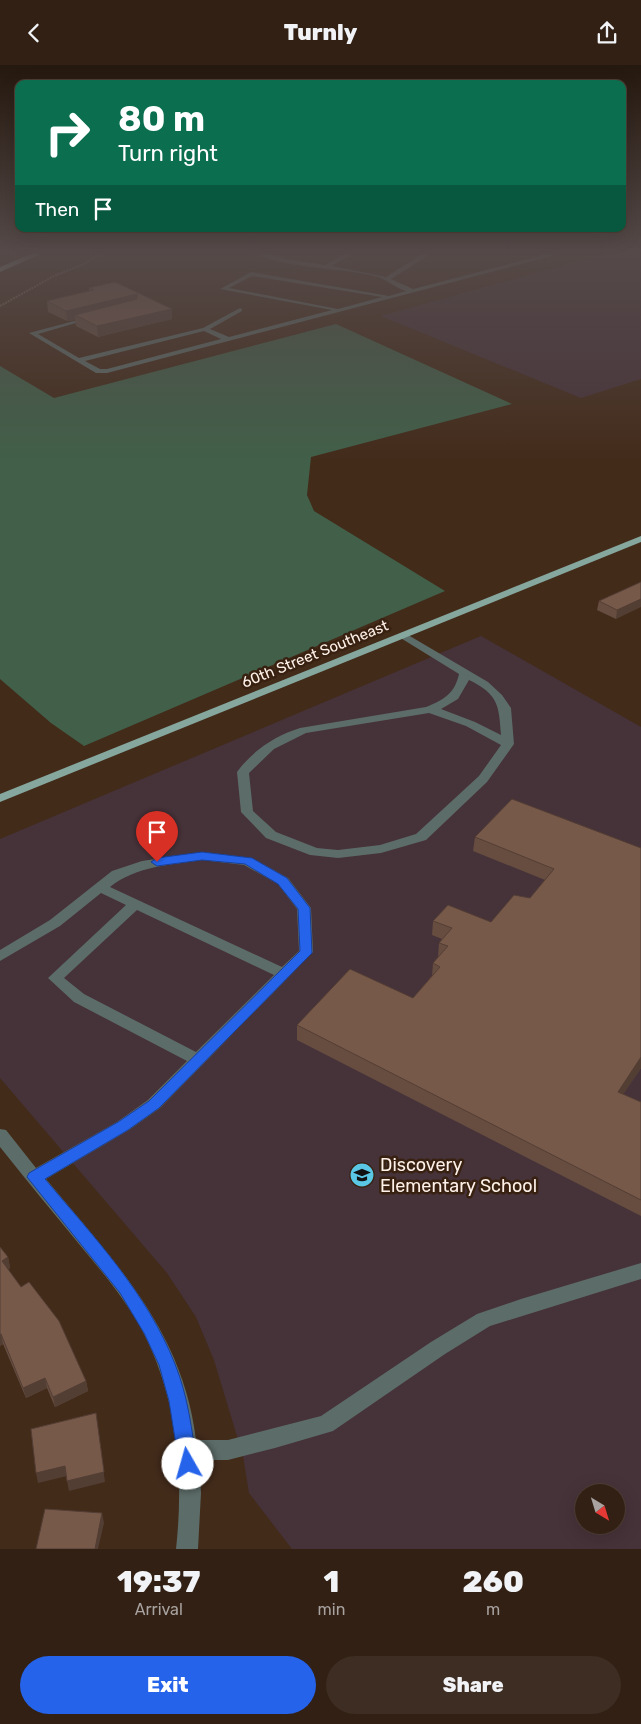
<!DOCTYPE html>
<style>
body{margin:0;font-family:Rubik,sans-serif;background:#3d2d22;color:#f1f3f6;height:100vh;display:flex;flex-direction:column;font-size:19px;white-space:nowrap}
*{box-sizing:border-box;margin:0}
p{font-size:16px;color:#a8a3a0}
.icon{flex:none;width:28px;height:28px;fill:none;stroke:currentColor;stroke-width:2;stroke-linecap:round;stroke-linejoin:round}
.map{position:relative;height:1484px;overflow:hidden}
.panel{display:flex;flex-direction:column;background:#322014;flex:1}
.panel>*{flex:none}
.guide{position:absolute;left:15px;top:15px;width:611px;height:152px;border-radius:10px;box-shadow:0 5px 20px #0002,0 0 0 1px #4d3e34;background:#0b6e4f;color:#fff;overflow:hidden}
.needle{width:32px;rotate:142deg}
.fabs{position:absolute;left:575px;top:1419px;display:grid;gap:10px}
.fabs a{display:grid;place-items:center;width:50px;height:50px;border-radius:50%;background:#322014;box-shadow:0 5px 20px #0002,0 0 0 1px #4d3e34;font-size:25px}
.pin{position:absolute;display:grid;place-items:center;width:42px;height:42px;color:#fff;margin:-51px -21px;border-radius:50% 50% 50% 0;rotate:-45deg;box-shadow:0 0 5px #0007}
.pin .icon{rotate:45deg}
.me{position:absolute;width:55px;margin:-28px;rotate:353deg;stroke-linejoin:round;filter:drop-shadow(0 0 4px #0008)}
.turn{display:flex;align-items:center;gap:18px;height:105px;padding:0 20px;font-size:22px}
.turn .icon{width:65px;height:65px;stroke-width:2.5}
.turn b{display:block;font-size:35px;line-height:42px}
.then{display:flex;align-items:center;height:48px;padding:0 20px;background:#0003;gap:10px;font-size:19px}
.eta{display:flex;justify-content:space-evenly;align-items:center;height:85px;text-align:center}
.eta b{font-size:30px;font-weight:800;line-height:35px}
.button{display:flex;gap:10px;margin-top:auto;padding:10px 20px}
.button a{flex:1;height:58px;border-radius:30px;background:#2563eb;color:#fff;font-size:20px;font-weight:800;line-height:58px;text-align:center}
.button a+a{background:#3d2d22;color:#f1f3f6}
header{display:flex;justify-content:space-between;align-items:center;height:65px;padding:0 20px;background:#322014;font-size:22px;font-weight:800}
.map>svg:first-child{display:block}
.education{fill:#463239;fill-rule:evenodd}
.green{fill:#415f49}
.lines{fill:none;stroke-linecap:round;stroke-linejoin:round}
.path{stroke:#7c6759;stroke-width:2;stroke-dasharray:2 1;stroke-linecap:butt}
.minor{fill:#5c6c68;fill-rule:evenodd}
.major{fill:#85a79e;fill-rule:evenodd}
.highway{fill:#95bdb3;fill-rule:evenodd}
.wall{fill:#664d40}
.shaded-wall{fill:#533e34}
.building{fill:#77594a;stroke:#533e34}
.route{fill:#2563eb;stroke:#184099}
.labels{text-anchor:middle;stroke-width:5;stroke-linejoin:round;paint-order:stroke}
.street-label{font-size:15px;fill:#fef1e9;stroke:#382110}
.near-poi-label{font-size:18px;fill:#fef1e9;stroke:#382110;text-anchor:start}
</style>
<header><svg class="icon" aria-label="back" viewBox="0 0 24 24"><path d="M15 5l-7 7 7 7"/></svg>Turnly<svg class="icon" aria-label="share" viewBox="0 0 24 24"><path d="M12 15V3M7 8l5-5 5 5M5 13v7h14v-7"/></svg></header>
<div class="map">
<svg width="641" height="1484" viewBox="0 0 641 1484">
<rect width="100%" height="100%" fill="#432b1a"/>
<g class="education">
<path d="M609 188H641V314L581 333 381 251Z"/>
<path d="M481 571 641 662V1484H292L249 1428 243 1391 214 1295 196 1252 167 1208 0 1013V774ZM584 1428H616V1460H584Z"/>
</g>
<path class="green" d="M336 259 512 339 311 392 307 430 314 446 445 526 84 681 51 658 0 614V301L54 333Z"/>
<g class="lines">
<path class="path" d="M0 241 54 211 84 199 101 188"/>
<g class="minor">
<path d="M255 188H266L287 194 325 200 346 188H354L332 201 386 212 424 188H432L391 214 413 224 551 188H563L107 308H96L29 268 93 251V253L38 269 79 293 203 263 240 243 242 244V246L210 264 229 272 332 245 220 224 251 207 389 231 406 226C396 223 387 215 378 212 338 201 293 206 255 188ZM252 211 382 232 338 244 229 223ZM204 266 221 274 107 304H100L85 296Z"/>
<path d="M403 567 488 617 502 630 511 643 514 679 487 717 426 775 381 788 338 793 310 790 266 773 241 747 237 707C253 685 275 671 300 663L426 642C444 635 455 628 459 609L399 572 398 570ZM469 615C498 629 499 640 501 670L475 657 441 644 458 634ZM429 648 466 661 501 680 479 711 416 769 380 780 338 785 317 783 276 767 253 746 249 708 274 684 306 668Z"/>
<path d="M202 787 252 793 288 813 311 843 313 887 160 1043 129 1065 46 1114C113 1195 183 1265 196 1375H228L321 1351 431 1277 477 1249 521 1234 641 1198V1214L490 1261 445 1289 333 1366 275 1383 228 1395H199L201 1428 198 1484H176C184 1411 178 1336 144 1269 127 1236 103 1208 79 1179 53 1147 26 1115 0 1082V1064L6 1065 36 1103 117 1057 148 1035 187 996 74 937 48 913 126 840 101 828 60 861 0 896V885L50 855 112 806 142 796ZM202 795 244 800 278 819 297 844 299 886 282 902 110 822C136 801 170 800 202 795ZM137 845 274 910 196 987 84 929 64 913Z"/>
</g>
<path class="major" d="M641 471V477L0 737V729Z"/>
<path class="highway" d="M33 188H43L0 207V202Z"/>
</g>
<g class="wall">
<path d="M89 223 172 254 98 272 76 261 75 255 67 256 48 247 47 236 89 226Z"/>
<path d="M641 517 616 554 597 545 599 536Z"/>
<path d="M475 772 641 783V1003L623 1029 641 1037V1151L297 975V960L413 933 432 911 433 898 439 892H438L439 878 442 874 432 870 433 856 491 857 530 833 545 815 473 786Z"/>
<path d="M8 1192 10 1203 8 1204 86 1316 88 1326 55 1342 47 1323 26 1333 3 1279 0 1281Z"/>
</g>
<g class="shaded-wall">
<path d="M137 229 138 240 75 250V255L67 256 66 246Z"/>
<path d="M172 244V254L98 272 97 261Z"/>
<path d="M641 534V542L616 554 617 545Z"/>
<path d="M641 992V1003L615 1042 618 1027Z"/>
<path d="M8 1192 10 1203 4 1206 2 1196Z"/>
<path d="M0 1269H1L3 1279 0 1281Z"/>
<path d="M45 1313 47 1323 26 1333 23 1323Z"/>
<path d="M86 1316 88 1326 55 1342 53 1332Z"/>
<path d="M97 1358 105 1417 69 1426 67 1416Z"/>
<path d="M65 1401 67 1411 38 1418 36 1408Z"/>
<path d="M102 1448 104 1458 98 1484H95Z"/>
</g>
<g class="building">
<path d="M115 217 172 244 97 261 75 250 137 234V229L66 246 47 236 94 225 89 223Z"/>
<path d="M641 517V534L617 545 599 536Z"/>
<path d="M512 734 641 783V992L618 1027 641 1037V1135L297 960 350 904 413 933 440 902 433 898 448 881 439 878 452 863 433 856 448 840 491 857 514 830 530 833 554 804 475 772Z"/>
<path d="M0 1182 8 1192 2 1196 21 1222 29 1217 59 1256 86 1316 53 1332 45 1313 23 1323 1 1269H0Z"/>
<path d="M96 1348 104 1407 67 1416 65 1401 36 1408 31 1364Z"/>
<path d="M45 1444 102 1448 95 1484H36Z"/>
</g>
<linearGradient id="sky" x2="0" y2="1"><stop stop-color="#25180e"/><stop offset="0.47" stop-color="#554a49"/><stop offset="1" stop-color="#554a49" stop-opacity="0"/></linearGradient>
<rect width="641" height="396" fill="url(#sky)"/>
<path class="route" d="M202 787 252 793 287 813 310 843 312 888 159 1043 128 1065 45 1114C94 1172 147 1228 175 1299 188 1331 192 1366 197 1399L194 1406 188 1408 182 1406 179 1399 169 1336 159 1300 144 1268 120 1228 27 1112 29 1108 118 1057 149 1036 300 886 298 844 278 819 245 799 202 795 157 801 151 797 157 793Z"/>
<defs>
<symbol id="school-disc" viewBox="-11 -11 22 22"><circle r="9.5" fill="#5ac8e5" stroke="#382110"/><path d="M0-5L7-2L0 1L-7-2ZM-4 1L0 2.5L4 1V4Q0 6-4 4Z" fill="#111"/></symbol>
</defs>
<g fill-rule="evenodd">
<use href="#school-disc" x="348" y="1096" width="28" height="28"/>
</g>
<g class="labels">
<g class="street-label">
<text transform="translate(315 589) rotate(-22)" y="5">60th Street Southeast</text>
</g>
<g class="near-poi-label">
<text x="380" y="1106">Discovery<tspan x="380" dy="21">Elementary School</tspan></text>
</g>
</g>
</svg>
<div class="fabs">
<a><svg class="needle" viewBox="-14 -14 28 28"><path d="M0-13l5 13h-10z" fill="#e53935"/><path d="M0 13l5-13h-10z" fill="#a8a3a0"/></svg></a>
</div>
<div class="pin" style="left:157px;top:797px;background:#d93025"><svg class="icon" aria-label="arrive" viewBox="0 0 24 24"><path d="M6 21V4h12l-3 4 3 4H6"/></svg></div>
<svg class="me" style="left:188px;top:1399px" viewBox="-20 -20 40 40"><circle r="19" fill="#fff"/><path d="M0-13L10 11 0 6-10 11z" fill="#2563eb"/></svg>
<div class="guide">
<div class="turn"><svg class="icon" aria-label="right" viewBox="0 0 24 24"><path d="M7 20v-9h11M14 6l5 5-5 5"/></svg><div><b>80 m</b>Turn right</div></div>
<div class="then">Then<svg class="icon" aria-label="arrive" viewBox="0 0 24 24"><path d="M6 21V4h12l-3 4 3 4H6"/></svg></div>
</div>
</div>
<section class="panel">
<div class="eta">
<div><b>19:37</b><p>Arrival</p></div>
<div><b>1</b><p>min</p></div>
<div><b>260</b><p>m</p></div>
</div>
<div class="button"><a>Exit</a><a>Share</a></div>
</section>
